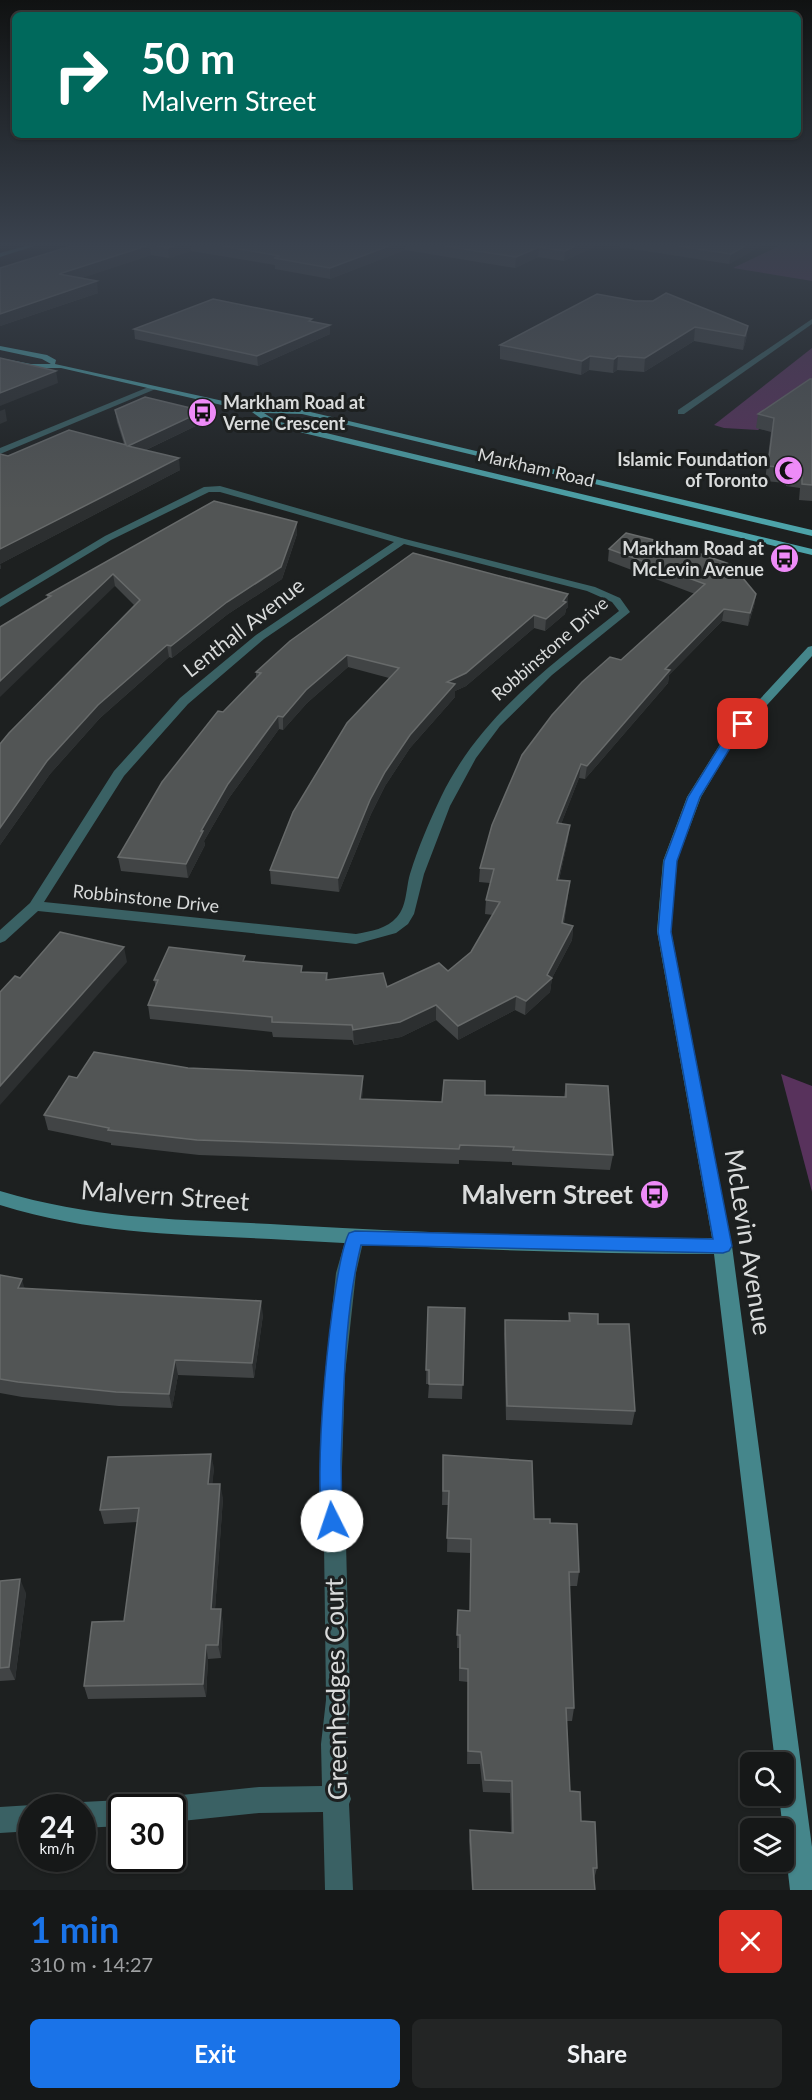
<!DOCTYPE html>
<meta charset="utf-8">
<style>
body{margin:0;font-family:Lato,sans-serif;background:#232525;color:#f1f3f6;height:100vh;display:flex;flex-direction:column;font-size:22px;white-space:nowrap}
*{box-sizing:border-box;margin:0}
p{font-size:20px;color:#9ea0a2}
.icon{flex:none;width:33px;height:33px;fill:none;stroke:currentColor;stroke-width:2;stroke-linecap:round;stroke-linejoin:round}
.map{position:relative;height:1890px;overflow:hidden}
.sheet{display:flex;flex-direction:column;background:#161818;flex:1}
.sheet>*{flex:none}
.top-card{position:absolute;left:12px;top:12px;width:789px;height:126px;border-radius:9px;box-shadow:0 2px 4px #0004,0 0 0 2px #353737;background:#00695c;color:#fff;overflow:hidden}
.controls{position:absolute;left:740px;top:1752px;display:grid;gap:12px}
.controls a{display:grid;place-items:center;width:54px;height:54px;border-radius:9px;background:#161818;box-shadow:0 2px 4px #0004,0 0 0 2px #353737;font-size:30px}
.speed{position:absolute;left:18px;top:1794px;display:flex;gap:12px;font-size:30px;font-weight:700;text-align:center}
.speed>*{display:grid;place-content:center;width:78px;height:78px;border-radius:50%;background:#161818;box-shadow:0 2px 4px #0004,0 0 0 2px #353737;line-height:1}
.speed small{font-size:15px;font-weight:400}
.speed .limit{border:3px solid #111;border-radius:9px;background:#fff;color:#111}
.pin{position:absolute;display:grid;place-items:center;width:51px;height:51px;color:#fff;margin:-26px;border-radius:12px;box-shadow:0 3px 9px #0006}
.me{position:absolute;width:66px;margin:-33px;rotate:356deg;stroke-linejoin:round;filter:drop-shadow(0 0 4px #0008)}
.turn{display:flex;align-items:center;gap:21px;height:126px;padding:0 30px;font-size:27px}
.turn .icon{width:78px;height:78px;stroke-width:2.5}
.turn b{display:block;font-size:42px;line-height:51px}
.round{display:grid;place-items:center;flex:none;width:63px;height:63px;border-radius:9px;background:#232525}
.overview{display:flex;align-items:center;justify-content:space-between;height:102px;padding:0 30px}
h1{font-size:36px;font-weight:700;line-height:45px;color:#1a73e8}
.cta{display:flex;gap:12px;margin-top:auto;padding:12px 30px}
.cta a{flex:1;height:69px;border-radius:9px;background:#1a73e8;color:#fff;font-size:24px;font-weight:700;line-height:69px;text-align:center}
.cta a+a{background:#232525;color:#f1f3f6}
.map>svg:first-child{display:block}
.green{fill:#58325c}
.lines{fill:none;stroke-linecap:round;stroke-linejoin:round}
.street{fill:#3a6164;fill-rule:evenodd}
.secondary{fill:#45868b;fill-rule:evenodd}
.primary{fill:#4da3a9;fill-rule:evenodd}
.wall{fill:#414445}
.shaded-wall{fill:#2c2f30}
.building{fill:#525555;stroke:#676a6a;stroke-width:1.5}
.route{fill:#1a73e8;stroke:#114b97;stroke-width:1.5}
.labels{text-anchor:middle;stroke-width:6;stroke-linejoin:round;paint-order:stroke}
.far-poi-label{font-size:18px;font-weight:bold;fill:#d9dbdb;stroke:#1d2020;text-anchor:end}
.far-street-label{font-size:18px;fill:#d9dbdb;stroke:#1d2020}
.street-label{font-size:21px;fill:#d9dbdb;stroke:#1d2020}
.near-poi-label{font-size:26px;font-weight:bold;fill:#d9dbdb;stroke:#1d2020;text-anchor:end}
.near-street-label{font-size:26px;fill:#d9dbdb;stroke:#1d2020}
</style>
<div class="map">
<svg width="812" height="1890" viewBox="0 0 812 1890">
<rect width="100%" height="100%" fill="#1d2020"/>
<g class="green">
<path d="M779 246H812V281L733 268Z"/>
<path d="M812 348V390L758 430 724 428 714 425Z"/>
<path d="M781 1074 812 1086V1192Z"/>
</g>
<g class="lines">
<g class="street">
<path d="M812 319V324L684 414H678V410Z"/>
<path d="M151 386 158 388 0 454V448Z"/>
<path d="M220 486 405 539 595 587 620 598 630 612 552 675 500 726 476 758 450 806 424 874 414 914 408 924 396 933 356 944 38 911 5 941 0 943V930L30 903 114 771 180 698 256 635 394 542 220 492H209L111 540 0 607V599L105 536 204 487ZM404 544 587 591 612 602 619 611C550 666 480 716 441 797 429 822 418 848 410 874 406 887 407 906 397 917 387 929 371 931 356 934L44 902 124 776 188 704 264 639Z"/>
<path d="M355 1230 362 1233 364 1238 356 1273 345 1374 341 1499 346 1543 350 1700 347 1744 349 1793 351 1799 349 1804 353 1890H325L323 1812 259 1813 172 1822V1808H160L163 1800 172 1796 259 1787 322 1786 321 1744 326 1700 324 1543 319 1499 325 1374 336 1273 346 1238 348 1233Z"/>
<path d="M122 1800 131 1804 133 1808H122V1826L82 1828V1808H72L82 1802Z"/>
<path d="M32 1805 38 1808H32V1831L0 1833V1807Z"/>
</g>
<g class="secondary">
<path d="M26 246H34L0 257V253Z"/>
<path d="M812 646V656L735 740 701 797 677 861 671 931 732 1246 812 1847V1890H790L779 1796H783V1762H775L714 1254C572 1254 430 1248 288 1240 185 1234 101 1236 0 1205V1191C100 1221 184 1219 287 1225 428 1233 570 1238 712 1238L657 931 663 861 687 797 724 738 808 647Z"/>
</g>
<path class="primary" d="M0 346 47 355 56 360 55 364 255 408 302 410 812 530V536L302 414 264 413 276 421 812 549V555L270 425 252 412 61 368H31L0 362V358L31 364H51L42 359 0 350Z"/>
</g>
<g class="wall">
<path d="M71 246H596L564 261 538 257 515 268 405 250 330 279 275 269V265L191 251 169 258 151 255 81 278 98 293 0 326Z"/>
<path d="M620 246H761L729 264 620 247Z"/>
<path d="M597 294 748 326 746 340 743 350 694 341 644 372 617 370 613 373 589 370 581 375 500 359V345Z"/>
<path d="M312 321 330 334 258 366 135 339 134 329Z"/>
<path d="M812 379V501L799 500 800 488 786 486V483L765 481 771 432 756 428 758 414Z"/>
<path d="M115 410 203 411 204 422 146 450 180 470 0 564 1 568 0 569V454L8 456 124 444 117 422Z"/>
<path d="M214 501 297 534 282 579 228 614 172 658 169 657 100 718 50 774 0 845V744L134 605 115 586 47 598V595Z"/>
<path d="M609 549 756 594 754 606 748 626 722 621 669 675 668 683 585 779 579 778 561 824 568 839 559 880 568 895 564 923 573 926 572 940 552 978 550 992 525 1015 515 1010 458 1040 436 1020 401 1037 354 1045 352 1040 273 1037 272 1032 150 1019 148 1005 156 987 154 980 246 961 302 972 327 973 328 980 387 987 448 971 471 952 493 915 485 914 486 900 490 883 479 882 480 868 621 660 695 594 608 561Z"/>
<path d="M568 607 566 609 565 614 545 631 534 628 466 686 455 691V697L410 748 385 786 371 814 339 892 271 884 270 870 389 678 348 667 307 703 283 730 279 729 229 798 204 841 205 845 188 878 121 871 118 857 223 712 256 678V672Z"/>
<path d="M188 1068 363 1076 362 1099 442 1102 485 1095 564 1097 566 1084 613 1155 610 1170 512 1165V1162L459 1160V1164L199 1155 111 1145V1143L48 1130 44 1115 77 1078Z"/>
<path d="M0 1275 25 1288 263 1315 254 1378 178 1375 172 1408 119 1406 22 1397 0 1393Z"/>
<path d="M428 1307 465 1308 462 1399 428 1398 429 1384H426Z"/>
<path d="M569 1313 598 1324 635 1411 632 1425 506 1420 504 1334 505 1320 568 1321Z"/>
<path d="M443 1455 534 1519 550 1523 579 1572 577 1586H569L574 1708 572 1721H566L570 1791 597 1868 594 1879 595 1890H472L469 1841 470 1830 511 1832 510 1793 483 1792 480 1764H467L468 1682 459 1681V1648H457L458 1610 470 1611V1553L447 1552 448 1505H442Z"/>
<path d="M214 1468 212 1484 223 1498 215 1609 223 1622 221 1658 208 1659 206 1697 88 1699 84 1686 124 1621 137 1522 104 1524 100 1510Z"/>
<path d="M0 1581 26 1593 15 1680 0 1681Z"/>
</g>
<g class="shaded-wall">
<path d="M146 246H150L151 255 61 285 59 274Z"/>
<path d="M174 246H191V251L169 258 168 248Z"/>
<path d="M389 246H405V250L330 279V268Z"/>
<path d="M575 246H596L564 261 565 251Z"/>
<path d="M745 246H761L729 264 731 254Z"/>
<path d="M539 247 538 257 515 268 516 257Z"/>
<path d="M97 281 98 293 0 326V314Z"/>
<path d="M330 325V334L258 366 257 356Z"/>
<path d="M748 326 746 340 743 350 745 336Z"/>
<path d="M695 327 694 341 644 372 645 358Z"/>
<path d="M590 356 589 370 581 375 582 361Z"/>
<path d="M618 356 617 370 613 373 614 359Z"/>
<path d="M56 371 58 383 0 406V393Z"/>
<path d="M5 409 7 421 0 424V411Z"/>
<path d="M203 411 204 422 129 458 128 446Z"/>
<path d="M179 458 180 470 0 564 1 568 0 569V549Z"/>
<path d="M297 522V534L282 579 228 614 172 658 171 646Z"/>
<path d="M113 574 115 586 0 697V681Z"/>
<path d="M568 594V607L566 609 565 614 545 631 546 619Z"/>
<path d="M756 594 754 606 748 626 750 613Z"/>
<path d="M724 609 722 621 669 675 668 683 585 779 587 766 665 669Z"/>
<path d="M534 615V628L466 686 455 691V697L410 748 385 786 371 814 339 892 338 878 370 800 385 772 447 682Z"/>
<path d="M167 645 169 657 100 718 50 774 0 845V828L47 761 98 705Z"/>
<path d="M347 655 348 667 307 703 283 730V717L306 690Z"/>
<path d="M278 716 279 729 229 798 204 841 205 845 188 878 186 864 201 831 228 784Z"/>
<path d="M581 764 579 778 556 837 557 823Z"/>
<path d="M570 825 568 839 556 894 557 880Z"/>
<path d="M570 881 568 895 561 937 562 923Z"/>
<path d="M573 926 572 940 552 978 550 992 525 1015 526 1001 547 975Z"/>
<path d="M124 947 127 962 0 1105V1086Z"/>
<path d="M516 996 515 1010 458 1040V1026Z"/>
<path d="M436 1005V1020L401 1037 354 1045 353 1030Z"/>
<path d="M363 1076V1091L360 1113V1099Z"/>
<path d="M22 1279 26 1294 18 1288Z"/>
<path d="M261 1301 263 1315 254 1378 252 1363Z"/>
<path d="M175 1360 178 1375 172 1408 169 1394Z"/>
<path d="M211 1454 214 1468 211 1498 208 1484Z"/>
<path d="M220 1484 223 1498 214 1623 211 1609Z"/>
<path d="M20 1579 26 1593 15 1680 9 1667Z"/>
<path d="M221 1609 223 1622 221 1658 218 1645Z"/>
<path d="M206 1645 208 1659 206 1697 203 1684Z"/>
</g>
<g class="building">
<path d="M71 246H146L59 274 97 281 0 314V268Z"/>
<path d="M156 246H174L168 248Z"/>
<path d="M222 246H389L330 268 274 258 280 256Z"/>
<path d="M444 246H575L565 251 539 247 516 257Z"/>
<path d="M678 246H745L731 254Z"/>
<path d="M666 293 748 326 745 336 695 327 645 358 618 356 614 359 590 356 582 361 500 345 597 294 635 301H653Z"/>
<path d="M213 299 312 319 309 321 330 325 257 356 134 329Z"/>
<path d="M0 358 56 371 0 393Z"/>
<path d="M810 379H812V485L802 484V473L789 471V468L768 466 774 418 758 414Z"/>
<path d="M145 397 203 411 128 446 179 458 0 549V454L8 456 69 430 126 445 115 410Z"/>
<path d="M214 501 297 522 281 567 227 602 171 646 167 645 98 705 47 761 0 828V744L9 733 140 600 113 574 0 681V627L51 596 47 595Z"/>
<path d="M626 533 678 546 732 565 756 594 750 613 724 609 665 669 670 670 587 766 581 764 557 823 570 825 557 880 570 881 562 923 573 926 547 975 552 978 526 1001 516 996 458 1026 436 1005 400 1022 353 1030 352 1025 272 1022V1017L148 1005 158 980H154L169 947 245 956 243 961 302 966 301 972 327 973 326 980 383 973 387 987 439 963 448 971 471 952 500 902 486 900 494 869 480 868 492 825 522 755 552 715 582 682 610 657 621 660 705 584 609 549Z"/>
<path d="M413 553 568 594 563 601 566 602 546 619 534 615 466 673 447 682 455 684 410 735 385 772 370 800 338 878 270 870 293 812 347 723 399 668 347 655 306 690 283 717 278 716 228 784 201 831H203L186 864 118 857 162 782 218 711 223 712 261 673 256 672 290 641Z"/>
<path d="M60 932 124 947 0 1086V992L15 976 20 978Z"/>
<path d="M94 1052 188 1068 363 1076 360 1099 442 1102 444 1080 485 1081V1095L566 1097V1084L608 1086 613 1155 513 1150 514 1147 460 1145 459 1149 197 1140 108 1130 109 1128 44 1115 69 1076 77 1078Z"/>
<path d="M0 1275 22 1279 18 1288 261 1301 252 1363 175 1360 169 1394 116 1392 18 1382 0 1379Z"/>
<path d="M428 1307 465 1308 463 1385 429 1384V1370H426Z"/>
<path d="M569 1313 598 1314V1324H629L635 1411 507 1406 505 1320 570 1321Z"/>
<path d="M211 1454 208 1484H220L211 1609H221L218 1645H206L203 1684 84 1686 92 1622 124 1621 139 1508 100 1510 108 1457Z"/>
<path d="M443 1455 532 1461 534 1519H550V1523L577 1524 579 1572H569L574 1708H566L570 1791 580 1792 581 1821 595 1822 597 1868H593L595 1890H473L470 1830 513 1833 512 1781 485 1780 481 1752 468 1751V1669L460 1668V1635H457L458 1610 470 1611 471 1539 447 1538 449 1491H443Z"/>
<path d="M20 1579 9 1667 0 1668V1581Z"/>
</g>
<linearGradient id="sky" x2="0" y2="1"><stop stop-color="#101212"/><stop offset="0.48" stop-color="#3a424e"/><stop offset="1" stop-color="#3a424e" stop-opacity="0"/></linearGradient>
<rect width="812" height="510" fill="url(#sky)"/>
<path class="route" d="M743 721 749 724 735 740 700 797 677 861 671 932 732 1246 729 1251 723 1253 361 1245C344 1314 344 1389 341 1460 341 1474 343 1519 339 1528L332 1531 325 1528C310 1494 331 1268 349 1233L355 1231 713 1239 658 932 664 861 688 797 726 736Z"/>
<defs>
<symbol id="bus-disc" viewBox="-11 -11 22 22"><circle r="9.5" fill="#ee8bf8" stroke="#1d2020"/><path d="M-5-6H5V4H4V6H2V4H-2V6H-4V4H-5ZM-3.5-4V0h7V-4ZM-3.5 1.2v1.5H-2V1.2ZM2 1.2v1.5H3.5V1.2Z" fill="#111"/></symbol>
<symbol id="mosque-disc" viewBox="-11 -11 22 22"><circle r="9.5" fill="#ee8bf8" stroke="#1d2020"/><path d="M3.5-4.9A6 6 0 1 0 3.5 4.9A5 5 0 1 1 3.5-4.9Z" fill="#111"/></symbol>
</defs>
<g fill-rule="evenodd">
<use href="#bus-disc" x="186" y="396" width="33" height="33"/>
<use href="#mosque-disc" x="772" y="454" width="33" height="33"/>
<use href="#bus-disc" x="768" y="542" width="33" height="33"/>
<use href="#bus-disc" x="638" y="1178" width="33" height="33"/>
</g>
<g class="labels">
<g class="far-poi-label">
<text x="223" y="409" text-anchor="start">Markham Road at<tspan x="223" dy="21">Verne Crescent</tspan></text>
<text x="768" y="466">Islamic Foundation<tspan x="768" dy="21">of Toronto</tspan></text>
<text x="764" y="555">Markham Road at<tspan x="764" dy="21">McLevin Avenue</tspan></text>
</g>
<g class="far-street-label">
<text transform="translate(536 468) rotate(13)" y="6">Markham Road</text>
<text transform="translate(550 649) rotate(-41)" y="6">Robbinstone Drive</text>
<text transform="translate(146 899) rotate(6)" y="6">Robbinstone Drive</text>
</g>
<g class="street-label">
<text transform="translate(244 628) rotate(-38)" y="7">Lenthall Avenue</text>
</g>
<g class="near-poi-label">
<text x="633" y="1204">Malvern Street</text>
</g>
<g class="near-street-label">
<text transform="translate(165 1196) rotate(4)" y="9">Malvern Street</text>
<text transform="translate(748 1242) rotate(81)" y="9">McLevin Avenue</text>
<text transform="translate(336 1689) rotate(-91)" y="9">Greenhedges Court</text>
</g>
</g>
</svg>
<div class="controls">
<a><svg class="icon" aria-label="search" viewBox="0 0 24 24"><circle cx="10" cy="10" r="6"/><path d="M15 15l6 6"/></svg></a>
<a><svg class="icon" aria-label="layers" viewBox="0 0 24 24"><path d="M12 4l9 5-9 5-9-5zM3 14l9 5 9-5"/></svg></a>
</div>
<div class="speed"><div>24<small>km/h</small></div><div class="limit">30</div></div>
<div class="pin" style="left:743px;top:724px;background:#d93025"><svg class="icon" aria-label="arrive" viewBox="0 0 24 24"><path d="M6 21V4h12l-3 4 3 4H6"/></svg></div>
<svg class="me" style="left:332px;top:1521px" viewBox="-20 -20 40 40"><circle r="19" fill="#fff"/><path d="M0-13L10 11 0 6-10 11z" fill="#1a73e8"/></svg>
<div class="top-card">
<div class="turn"><svg class="icon" aria-label="right" viewBox="0 0 24 24"><path d="M7 20v-9h11M14 6l5 5-5 5"/></svg><div><b>50 m</b>Malvern Street</div></div>
</div>
</div>
<section class="sheet">
<div class="overview"><div><h1>1 min</h1><p>310 m · 14:27</p></div><a class="round" style="background:#d93025;color:#fff"><svg class="icon" aria-label="close" viewBox="0 0 24 24"><path d="M6 6l12 12M18 6L6 18"/></svg></a></div>
<div class="cta"><a>Exit</a><a>Share</a></div>
</section>
